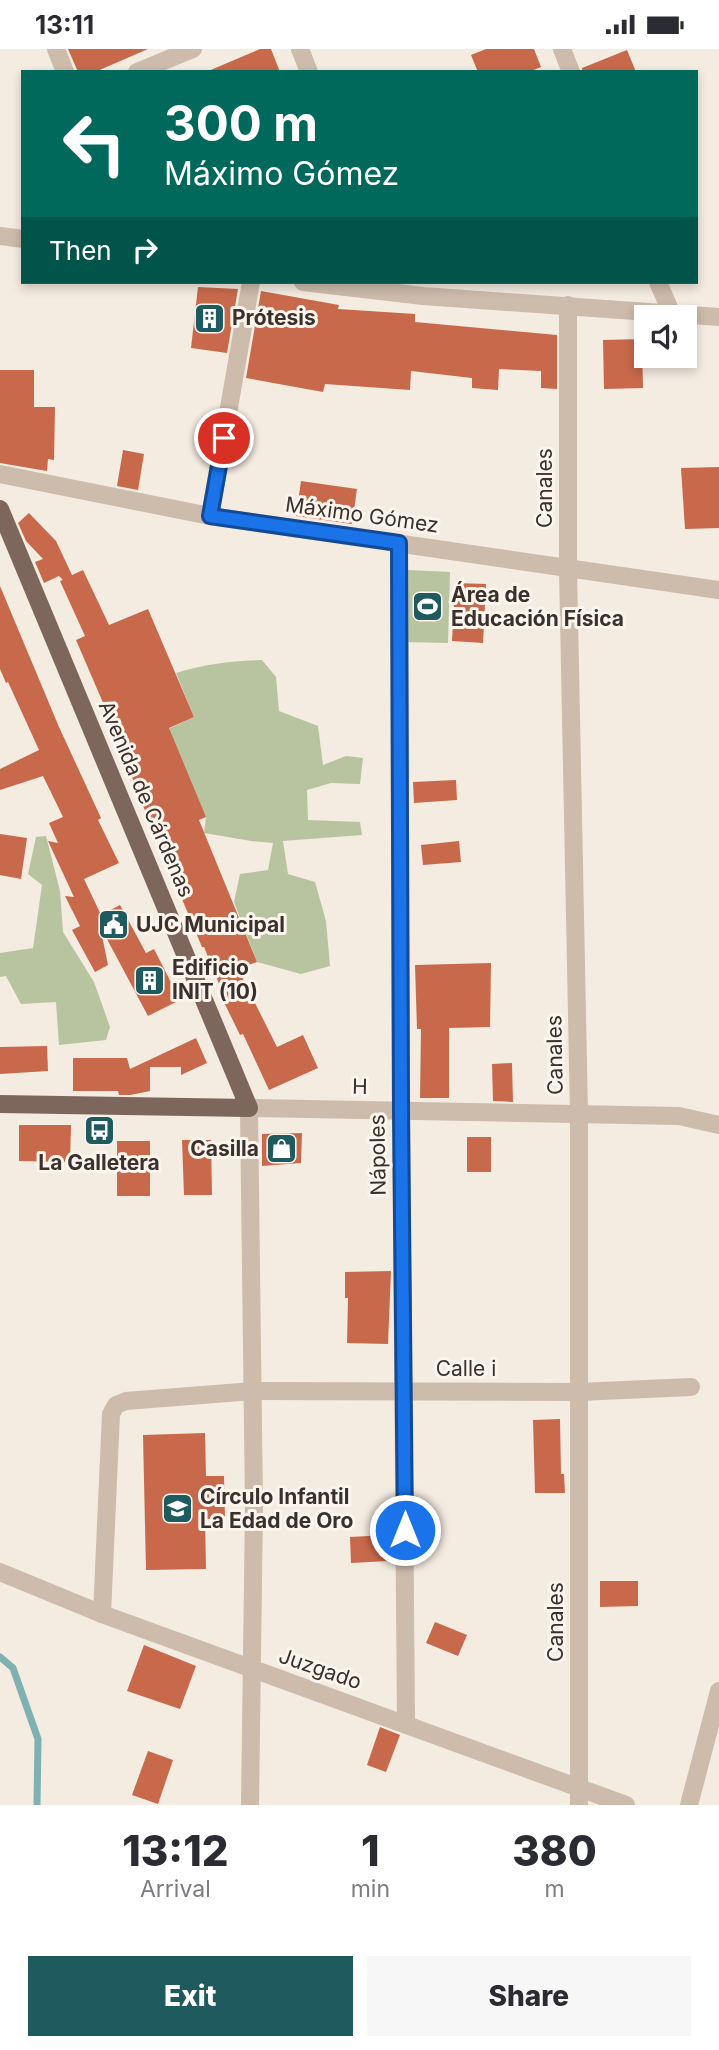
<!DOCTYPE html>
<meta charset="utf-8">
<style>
body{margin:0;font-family:Inter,sans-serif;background:#f7f7f7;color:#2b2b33;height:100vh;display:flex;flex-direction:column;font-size:26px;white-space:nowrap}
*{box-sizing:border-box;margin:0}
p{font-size:23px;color:#7c7c81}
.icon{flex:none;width:38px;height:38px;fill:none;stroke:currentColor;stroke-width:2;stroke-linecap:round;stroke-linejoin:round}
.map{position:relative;height:1756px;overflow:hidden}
.sheet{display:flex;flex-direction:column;background:#fff;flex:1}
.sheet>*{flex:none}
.banner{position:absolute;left:21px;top:21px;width:677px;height:214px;border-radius:0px;box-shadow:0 4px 10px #0003;background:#00695c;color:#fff;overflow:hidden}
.fabs{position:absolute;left:634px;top:256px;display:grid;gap:14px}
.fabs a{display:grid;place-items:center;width:63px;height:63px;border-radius:0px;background:#fff;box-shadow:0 4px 10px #0003;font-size:35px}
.pin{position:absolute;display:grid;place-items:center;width:60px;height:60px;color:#fff;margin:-30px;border:4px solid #fff;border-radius:50%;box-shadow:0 2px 7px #0007}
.me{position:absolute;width:77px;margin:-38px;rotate:0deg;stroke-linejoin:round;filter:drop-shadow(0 0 5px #0008)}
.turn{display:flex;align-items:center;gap:24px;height:147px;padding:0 28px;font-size:32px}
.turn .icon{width:91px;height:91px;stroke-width:2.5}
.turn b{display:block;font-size:49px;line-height:60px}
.then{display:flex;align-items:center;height:66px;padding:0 28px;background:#0003;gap:14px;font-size:26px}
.eta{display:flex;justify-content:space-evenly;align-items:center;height:119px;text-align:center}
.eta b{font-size:42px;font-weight:800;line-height:49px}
.action{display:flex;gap:14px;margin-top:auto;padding:14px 28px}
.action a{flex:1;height:80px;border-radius:0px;background:#1f5a5e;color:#fff;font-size:28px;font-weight:800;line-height:80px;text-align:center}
.action a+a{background:#f7f7f7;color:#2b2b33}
.status{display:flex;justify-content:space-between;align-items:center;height:49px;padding:0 35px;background:#fff;direction:ltr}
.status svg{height:19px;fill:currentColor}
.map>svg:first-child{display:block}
.green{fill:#b8c4a0}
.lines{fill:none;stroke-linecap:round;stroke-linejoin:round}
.stream{stroke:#7fb0b2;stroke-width:7}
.building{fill:#c8694b}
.minor{stroke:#cdbbac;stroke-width:18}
.major{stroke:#7d675c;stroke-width:18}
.route-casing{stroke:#114b97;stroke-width:18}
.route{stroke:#1a73e8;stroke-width:12}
.labels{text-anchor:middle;stroke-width:6;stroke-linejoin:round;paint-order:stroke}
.poi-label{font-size:21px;font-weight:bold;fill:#3b302b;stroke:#fbf5ee;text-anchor:start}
.street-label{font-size:21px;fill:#3b302b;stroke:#fbf5ee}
</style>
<div class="status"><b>13:11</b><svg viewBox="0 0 49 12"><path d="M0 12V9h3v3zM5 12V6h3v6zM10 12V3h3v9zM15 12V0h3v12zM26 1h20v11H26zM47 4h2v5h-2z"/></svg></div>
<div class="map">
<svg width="719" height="1756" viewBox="0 0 719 1756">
<rect width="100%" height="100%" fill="#f4ebe1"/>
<g class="green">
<path d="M408 521 450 523 448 594 405 593Z"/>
<path d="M262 611 276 628 279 662 318 677 323 716 346 707 363 709 360 735 331 734 307 741 308 771 360 773 362 786 283 792 288 825 315 833 326 872 330 917 301 925 257 913 234 853 240 825 268 821 273 794 251 792 204 784 206 768 166 681 194 668 176 624C205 615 231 612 262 611Z"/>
<path d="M46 787 60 842 63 883 94 933 110 978 106 991 59 996 56 953 21 955 6 927 0 928V904L33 899 42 836 28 825 36 788Z"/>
</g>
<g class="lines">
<path class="stream" d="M0 1608 13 1619 38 1690 37 1756"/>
</g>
<g class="building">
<path d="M68 0H148L95 23H78Z"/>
<path d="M260 0H271L280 23H206Z"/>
<path d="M486 0H534L541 18 529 23H478L471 6Z"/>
<path d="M627 1 636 23H582V19Z"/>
<path d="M198 238 238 240 227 304 191 299Z"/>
<path d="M261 242 339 256 338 260 415 265V273L557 286V340L541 339V322L499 320 498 341 472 339V329L411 322 410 341 325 335 323 343 246 329Z"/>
<path d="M642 290 643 339 604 340 603 291Z"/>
<path d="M0 321H34V358H55L54 411 48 410 47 422 0 414Z"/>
<path d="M123 401 144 405 138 441 117 437Z"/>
<path d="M719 418V479L685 480 681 419Z"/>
<path d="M301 432 357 440 352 475 296 467Z"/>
<path d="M29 464 56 492 72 526 83 521 109 576 148 560 194 668 169 679 206 768 199 771 257 913 238 920 277 998 303 986 318 1019 269 1041 243 985 240 986 219 943 222 942 204 898H202L162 802 164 801 143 757 127 715 129 714 76 591 85 587 60 532 63 531 59 527 44 534 35 513 43 510 26 492 18 474Z"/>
<path d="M455 534 486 535 483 594 452 592Z"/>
<path d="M0 537 59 678 101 769 98 771 119 814 84 830 101 866 120 856 146 904 154 900 180 951 148 967 100 877 108 916 95 923 72 881 80 877 65 847 74 848 48 792 58 794 49 774 63 768 43 727 0 741V720L39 701 8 633 6 634 0 620Z"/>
<path d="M456 731 457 751 414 754 413 733Z"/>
<path d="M0 785 27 789 21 830 0 826Z"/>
<path d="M459 792 461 813 423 816 421 796Z"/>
<path d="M491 914 490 978 449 979V1049H420L421 980H417L415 916Z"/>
<path d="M196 989 207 1014 181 1026V1018H150V1042L130 1046H119L118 1042H73V1009H127L130 1020Z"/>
<path d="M47 997 48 1022 0 1025V998Z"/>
<path d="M512 1014 513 1053 493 1052 492 1015Z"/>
<path d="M19 1076H71L70 1113 19 1112Z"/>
<path d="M302 1084 301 1114 262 1117V1085Z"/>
<rect x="467" y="1088" width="24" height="35"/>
<path d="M182 1091H211L212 1146H184Z"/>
<rect x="117" y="1092" width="33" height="55"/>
<path d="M391 1222 388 1295 347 1294 348 1249H345V1223Z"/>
<path d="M560 1370 561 1425H564L565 1444H535L533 1371Z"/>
<path d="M205 1384 206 1427H224L225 1470H205L206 1520 146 1521 143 1386Z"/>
<path d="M387 1486 388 1512 351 1514 350 1488Z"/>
<path d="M600 1532H638V1557L600 1558Z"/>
<path d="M435 1573 467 1586 458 1607 426 1594Z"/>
<path d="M144 1596 196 1617 180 1660 127 1642Z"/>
<path d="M380 1678 400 1686 386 1723 367 1716Z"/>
<path d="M148 1702 173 1711 158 1755 132 1746Z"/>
</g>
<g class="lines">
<g class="minor">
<path d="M56 0 65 23"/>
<path d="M300 0 309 23"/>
<path d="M562 0 571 23"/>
<path d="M137 23 193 0"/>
<path d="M0 187 23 190"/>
<path d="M303 233 423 247 719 268"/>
<path d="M658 233 671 263"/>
<path d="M568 256V519L579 1065V1756"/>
<path d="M0 425 210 467 719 541"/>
<path d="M210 467 251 233"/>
<path d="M399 494 401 1062 406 1675"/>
<path d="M0 1523 102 1565 626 1756"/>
<path d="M102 1565 111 1365 116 1356 126 1352 253 1342 579 1343 691 1338"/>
<path d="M250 1756 254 1458 249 1059 679 1067 719 1076"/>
<path d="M689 1756 719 1642"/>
</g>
<path class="major" d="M0 460 249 1059 0 1055"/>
</g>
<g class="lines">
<defs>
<path id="route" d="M224 389 210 467 399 494 401 1062 405 1481"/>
</defs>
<use href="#route" class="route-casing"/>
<use href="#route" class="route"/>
</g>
<defs>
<symbol id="building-square" viewBox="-11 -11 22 22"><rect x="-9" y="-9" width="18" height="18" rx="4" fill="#1f5a5e" stroke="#fbf5ee"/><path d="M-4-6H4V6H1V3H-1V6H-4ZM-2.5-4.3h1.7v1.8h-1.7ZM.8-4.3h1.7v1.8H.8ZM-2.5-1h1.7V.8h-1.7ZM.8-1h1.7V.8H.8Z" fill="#fff"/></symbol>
<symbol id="stadium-square" viewBox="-11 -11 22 22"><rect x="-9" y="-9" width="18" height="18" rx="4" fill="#1f5a5e" stroke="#fbf5ee"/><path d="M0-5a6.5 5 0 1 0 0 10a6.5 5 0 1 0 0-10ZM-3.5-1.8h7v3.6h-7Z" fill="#fff"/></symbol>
<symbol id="civic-square" viewBox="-11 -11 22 22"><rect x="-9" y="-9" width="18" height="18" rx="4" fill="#1f5a5e" stroke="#fbf5ee"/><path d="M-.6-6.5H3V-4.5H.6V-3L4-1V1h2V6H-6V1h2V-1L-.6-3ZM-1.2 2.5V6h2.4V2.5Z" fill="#fff"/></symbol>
<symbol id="bus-square" viewBox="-11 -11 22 22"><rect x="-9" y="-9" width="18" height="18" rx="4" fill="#1f5a5e" stroke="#fbf5ee"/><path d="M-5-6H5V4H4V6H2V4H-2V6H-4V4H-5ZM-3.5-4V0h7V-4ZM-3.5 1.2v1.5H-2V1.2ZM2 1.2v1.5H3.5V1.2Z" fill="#fff"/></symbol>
<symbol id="shop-square" viewBox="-11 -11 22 22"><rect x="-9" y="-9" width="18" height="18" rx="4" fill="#1f5a5e" stroke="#fbf5ee"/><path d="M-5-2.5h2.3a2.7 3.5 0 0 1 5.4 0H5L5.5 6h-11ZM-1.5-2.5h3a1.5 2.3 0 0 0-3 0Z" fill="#fff"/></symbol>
<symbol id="school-square" viewBox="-11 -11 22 22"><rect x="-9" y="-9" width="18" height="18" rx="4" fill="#1f5a5e" stroke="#fbf5ee"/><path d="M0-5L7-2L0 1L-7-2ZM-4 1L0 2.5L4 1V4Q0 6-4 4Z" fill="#fff"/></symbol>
</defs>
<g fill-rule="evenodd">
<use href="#building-square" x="192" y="252" width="35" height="35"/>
<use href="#stadium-square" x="410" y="540" width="35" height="35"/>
<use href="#civic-square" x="96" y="858" width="35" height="35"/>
<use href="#building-square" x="132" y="914" width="35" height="35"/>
<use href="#bus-square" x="82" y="1064" width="35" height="35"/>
<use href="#shop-square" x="264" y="1082" width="35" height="35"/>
<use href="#school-square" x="160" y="1442" width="35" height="35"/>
</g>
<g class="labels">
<g class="poi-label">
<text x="232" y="276">Prótesis</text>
<text x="451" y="553">Área de<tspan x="451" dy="24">Educación Física</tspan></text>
<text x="136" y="883">UJC Municipal</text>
<text x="172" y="926">Edificio<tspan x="172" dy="24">INIT (10)</tspan></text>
<text x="259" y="1107" text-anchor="end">Casilla</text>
<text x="99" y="1121" text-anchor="middle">La Galletera</text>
<text x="200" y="1455">Círculo Infantil<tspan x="200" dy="24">La Edad de Oro</tspan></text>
</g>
<g class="street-label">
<text transform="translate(545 439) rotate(-90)" y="7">Canales</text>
<text transform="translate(362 466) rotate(8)" y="7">Máximo Gómez</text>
<text transform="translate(146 750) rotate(67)" y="7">Avenida de Cárdenas</text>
<text transform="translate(555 1006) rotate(-91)" y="7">Canales</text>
<text transform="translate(360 1038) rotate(1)" y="7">H</text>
<text transform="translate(378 1106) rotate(-91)" y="7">Nápoles</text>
<text x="466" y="1327">Calle i</text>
<text transform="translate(556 1573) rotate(-90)" y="7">Canales</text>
<text transform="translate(320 1620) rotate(19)" y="7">Juzgado</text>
</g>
</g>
</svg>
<div class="fabs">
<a><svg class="icon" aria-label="sound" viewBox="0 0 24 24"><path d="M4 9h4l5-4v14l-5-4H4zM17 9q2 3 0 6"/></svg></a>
</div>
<div class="pin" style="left:224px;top:389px;background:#d93025"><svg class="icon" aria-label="arrive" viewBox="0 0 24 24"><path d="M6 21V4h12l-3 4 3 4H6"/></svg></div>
<svg class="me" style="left:405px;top:1481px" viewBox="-20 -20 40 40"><circle r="17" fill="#1a73e8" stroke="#fff" stroke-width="3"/><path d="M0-11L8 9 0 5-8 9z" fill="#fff"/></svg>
<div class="banner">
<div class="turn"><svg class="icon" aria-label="left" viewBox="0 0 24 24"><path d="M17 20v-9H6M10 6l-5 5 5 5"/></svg><div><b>300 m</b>Máximo Gómez</div></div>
<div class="then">Then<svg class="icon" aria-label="right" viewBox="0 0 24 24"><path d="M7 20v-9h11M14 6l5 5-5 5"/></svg></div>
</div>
</div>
<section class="sheet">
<div class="eta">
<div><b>13:12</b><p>Arrival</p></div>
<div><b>1</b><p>min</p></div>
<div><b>380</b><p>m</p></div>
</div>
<div class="action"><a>Exit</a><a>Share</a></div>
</section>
